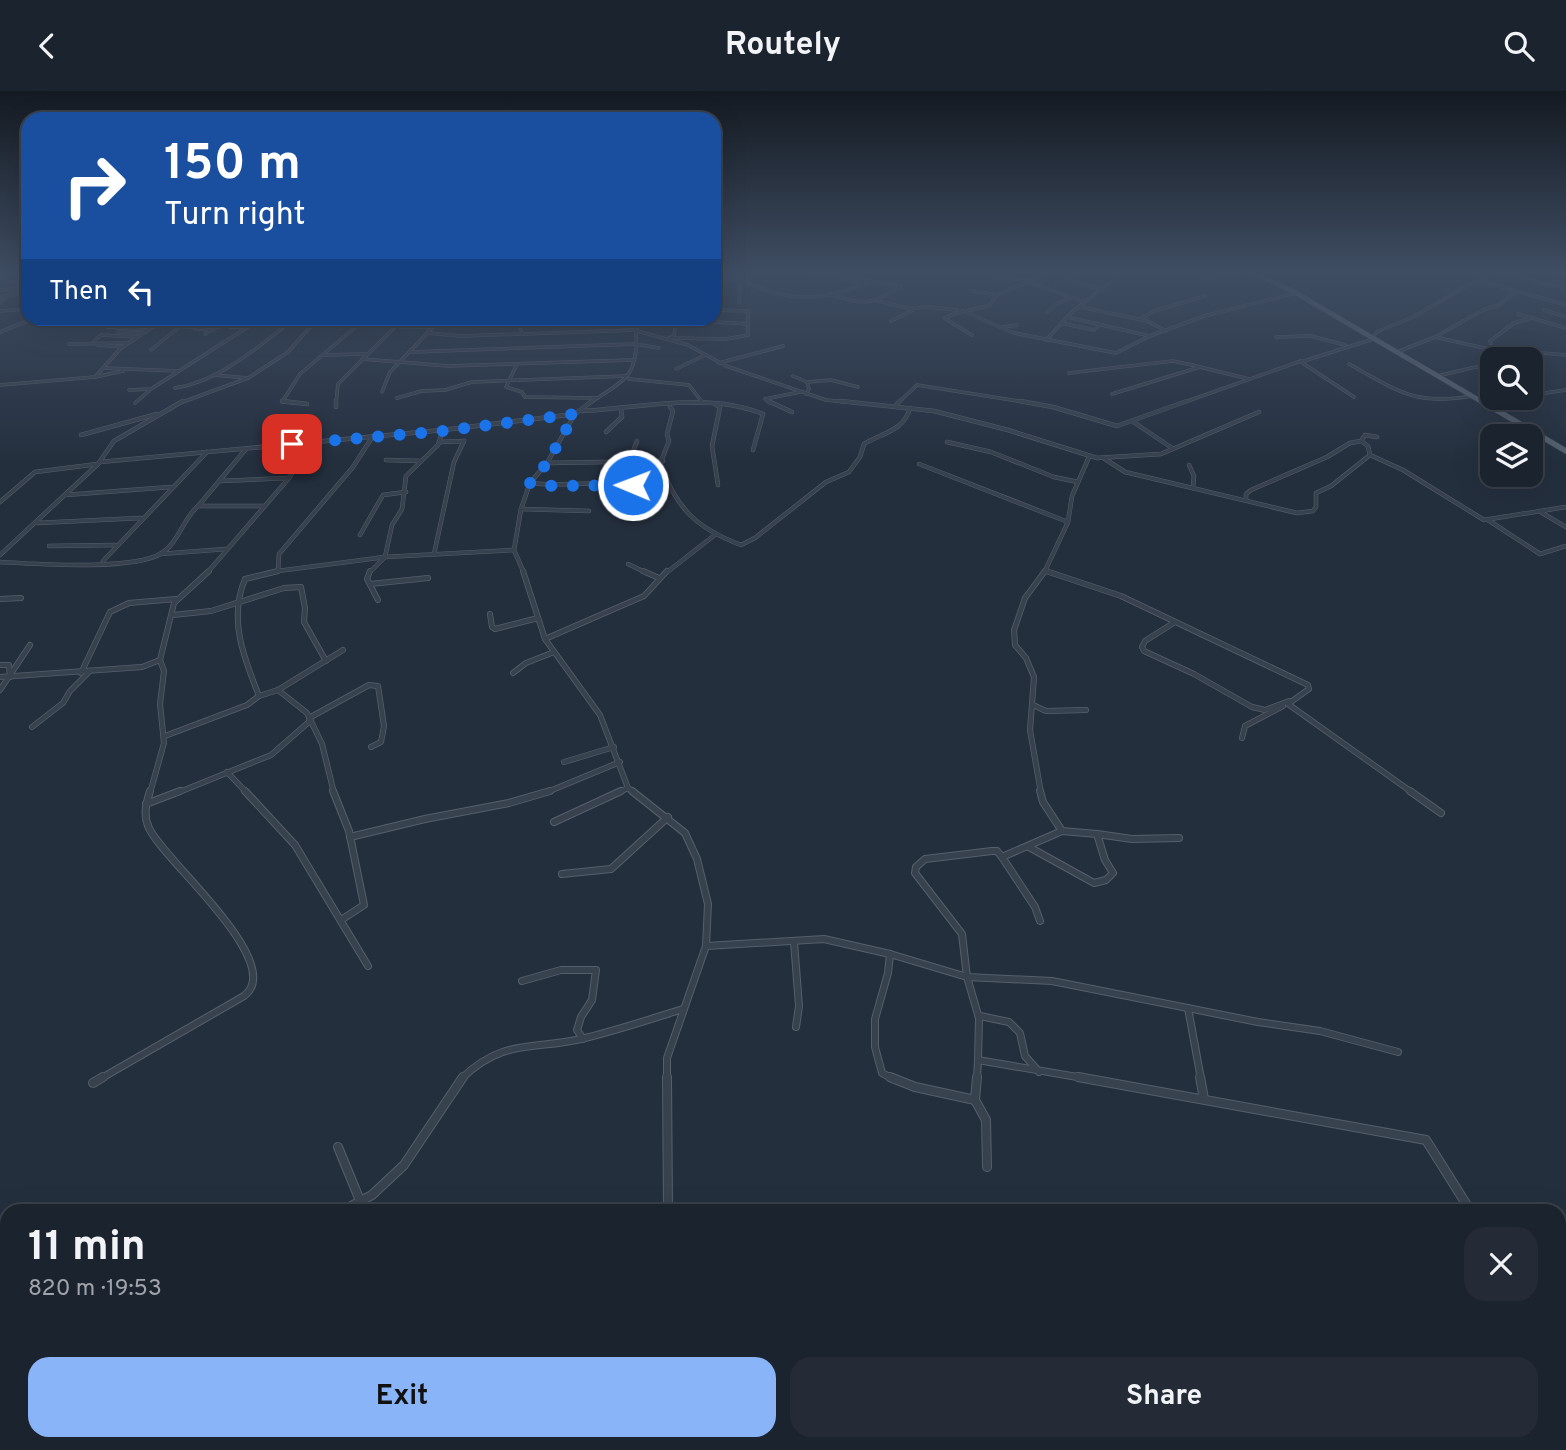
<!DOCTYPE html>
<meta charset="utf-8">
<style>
body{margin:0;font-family:Overpass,sans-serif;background:#242b36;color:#f1f3f6;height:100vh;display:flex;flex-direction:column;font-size:26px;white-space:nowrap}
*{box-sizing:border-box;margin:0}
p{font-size:23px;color:#a0a4aa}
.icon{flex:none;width:38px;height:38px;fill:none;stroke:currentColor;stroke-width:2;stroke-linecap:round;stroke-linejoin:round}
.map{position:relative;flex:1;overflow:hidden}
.side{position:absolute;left:0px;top:1113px;width:1566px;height:247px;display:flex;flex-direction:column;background:#1b232e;border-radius:21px 21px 0 0;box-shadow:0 7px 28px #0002,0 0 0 2px #39404a}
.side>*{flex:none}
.hud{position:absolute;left:21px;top:21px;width:700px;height:214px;border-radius:21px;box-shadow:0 7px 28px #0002,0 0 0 2px #39404a;background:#1a4fa0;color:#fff;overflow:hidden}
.tools{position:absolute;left:1480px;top:256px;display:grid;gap:14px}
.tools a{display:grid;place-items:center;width:63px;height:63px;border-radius:14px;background:#1b232e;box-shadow:0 7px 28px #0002,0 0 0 2px #39404a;font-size:35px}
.pin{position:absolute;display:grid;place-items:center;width:60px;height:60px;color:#fff;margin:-30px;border-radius:14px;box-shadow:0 4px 10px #0006}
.me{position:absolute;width:77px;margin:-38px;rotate:271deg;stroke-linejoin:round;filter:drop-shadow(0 0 5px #0008)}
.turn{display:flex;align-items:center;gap:24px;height:147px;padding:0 28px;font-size:32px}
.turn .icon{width:91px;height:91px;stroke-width:2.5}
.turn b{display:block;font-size:49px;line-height:60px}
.then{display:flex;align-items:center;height:66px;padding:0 28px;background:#0003;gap:14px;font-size:26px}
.round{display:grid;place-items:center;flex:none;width:74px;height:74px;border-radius:21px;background:#242b36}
.summary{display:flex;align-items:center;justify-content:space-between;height:119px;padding:0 28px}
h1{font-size:42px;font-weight:700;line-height:52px}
.action{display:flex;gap:14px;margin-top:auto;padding:14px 28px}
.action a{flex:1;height:80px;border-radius:21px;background:#8ab4f8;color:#111;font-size:28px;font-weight:700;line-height:80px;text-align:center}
.action a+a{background:#242b36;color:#f1f3f6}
header{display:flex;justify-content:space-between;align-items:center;height:91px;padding:0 28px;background:#1b232e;font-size:32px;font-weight:700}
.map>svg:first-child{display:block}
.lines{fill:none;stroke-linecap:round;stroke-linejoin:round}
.minor-far4-casing{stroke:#565f6c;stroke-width:3.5}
.minor-far3-casing{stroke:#565f6c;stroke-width:4.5}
.minor-far2-casing{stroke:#565f6c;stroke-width:6}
.minor-far1-casing{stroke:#565f6c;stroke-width:8}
.minor-casing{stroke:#565f6c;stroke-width:10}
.primary-far1-casing{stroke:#414a57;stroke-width:5}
.primary-casing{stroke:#414a57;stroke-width:6}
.minor-far4{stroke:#38414e;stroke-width:2.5}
.minor-far3{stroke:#38414e;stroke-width:3.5}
.minor-far2{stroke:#38414e;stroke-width:4.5}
.minor-far1{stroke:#38414e;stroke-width:6}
.minor{stroke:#38414e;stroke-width:8}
.primary-far1{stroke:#56606e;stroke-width:4.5}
.primary{stroke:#56606e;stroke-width:5}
.route{stroke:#1a73e8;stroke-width:12;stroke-dasharray:0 21.6}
</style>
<header><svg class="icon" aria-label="back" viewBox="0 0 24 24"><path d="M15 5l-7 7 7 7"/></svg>Routely<svg class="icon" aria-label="search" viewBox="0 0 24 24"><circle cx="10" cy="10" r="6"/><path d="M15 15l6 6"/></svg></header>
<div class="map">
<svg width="1566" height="1359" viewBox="0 0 1566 1359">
<rect width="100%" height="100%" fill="#242f3e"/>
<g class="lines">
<defs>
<g id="minor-far4">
<path d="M724 181C779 209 814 216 872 190L851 184"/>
<path d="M809 181 856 190 862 194"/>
<path d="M1108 181 1120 183"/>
<path d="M1493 181 1566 197"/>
<path d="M1551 181 1566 184"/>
<path d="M997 185 1026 190 1084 211"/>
<path d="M0 188 18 181"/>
<path d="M714 188 735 189"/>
<path d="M1205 188 1240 181"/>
<path d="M1071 189 1102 199"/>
<path d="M1478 189 1566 214"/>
<path d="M872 190 901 195"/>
<path d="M0 191 24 190"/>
<path d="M0 199 14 198"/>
<path d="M972 200 997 204"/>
<path d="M830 203C863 214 871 215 901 195"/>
<path d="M0 206 28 201"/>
<path d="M875 209 910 218 926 216 957 219"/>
<path d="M739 211 740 189"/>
<path d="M0 212 28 186"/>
<path d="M1081 216 1147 230 1166 240"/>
<path d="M1544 219 1566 226"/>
<path d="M0 220 28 218"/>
<path d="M967 220 990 214 997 204 1050 181"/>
<path d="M1047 221 1058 212 1071 207"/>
<path d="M1518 223 1566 237"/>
<path d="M1067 226 1150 245"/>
<path d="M116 228 119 233 197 236"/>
<path d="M138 228 229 229"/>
<path d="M239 228 230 236H246"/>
<path d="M523 228 520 237 523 243"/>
<path d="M667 228 748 233"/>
<path d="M1140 228 1154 220 1205 205"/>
<path d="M131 230 143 231"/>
<path d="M891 230 913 219"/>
<path d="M435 232 484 228"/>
<path d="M1061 232 1094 239 1100 234"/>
<path d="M287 233 433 236 390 281 382 301"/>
<path d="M199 235 219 236"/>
<path d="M107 236 147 239"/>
<path d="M1003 236 1017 234"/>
<path d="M196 238 214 239"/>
<path d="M637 240 688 254 726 275 826 309 857 312"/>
<path d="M0 241 33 228"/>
<path d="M117 241 139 242"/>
<path d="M428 242 461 245 637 239"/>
<path d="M205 243 228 230"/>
<path d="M972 244 944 227 963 220 1014 242 1116 262 1150 245 1204 225 1296 202"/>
<path d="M1276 246 1311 245 1345 254"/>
<path d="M1435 246 1484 257 1566 264"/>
<path d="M669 247 674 244 676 233 673 230"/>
<path d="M671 247 726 248 748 244V220L714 219"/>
<path d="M1372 247 1377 241 1413 226 1491 181"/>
<path d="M1046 249 1072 221 1123 181"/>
<path d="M94 250 101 244 137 246"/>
<path d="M69 253 128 252"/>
<path d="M98 254 123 256"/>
<path d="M1492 257 1490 250 1514 232 1532 227"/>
<path d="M151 259 179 236"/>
<path d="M410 261 635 253 659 257"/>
<path d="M1397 261 1435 246 1483 219 1497 215 1517 200"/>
<path d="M324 264 366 263"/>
<path d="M362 268 449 275 633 269"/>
<path d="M719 272 783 255"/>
<path d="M1349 273C1398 300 1414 315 1472 305"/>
<path d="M516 275 506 296 522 301 525 306 598 307"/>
<path d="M103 277 178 280"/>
<path d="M676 278 705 264"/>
<path d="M1069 282 1173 270 1197 275"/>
<path d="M214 284 248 287"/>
<path d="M793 285 807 291 809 298 806 303"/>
<path d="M1437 285 1493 272"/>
<path d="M95 286 123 280"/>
<path d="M629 288 689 294 702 311"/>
<path d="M807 291 831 289 858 296"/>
<path d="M0 294 95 286 121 257 165 228"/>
<path d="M175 297C220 290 259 255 294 228"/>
<path d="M129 299 151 298 260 228"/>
<path d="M1112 303 1200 276 1249 288"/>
<path d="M1531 304 1566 299"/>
<path d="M1354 306 1301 271 1373 248"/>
<path d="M397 307 422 300 445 299 472 291 627 285"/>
<path d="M1483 311 1514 306"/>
<path d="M135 312 149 300"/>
<path d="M180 312 248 287 288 261 311 235"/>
<path d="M296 312 282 311 300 283 365 228"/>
<path d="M336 312 338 293 403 228"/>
<path d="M590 312C601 304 617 296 626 286 638 273 639 243 632 228"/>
<path d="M688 312H713"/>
<path d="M770 312 765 308 800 301"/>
<path d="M898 312 917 294 1030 312"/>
<path d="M1182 312 1301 270"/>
</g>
<g id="minor-far3">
<path d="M282 310 307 313"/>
<path d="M768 310 792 321"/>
<path d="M840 310 934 320 1008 339 1097 367 1161 363 1259 321"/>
<path d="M1020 310 1053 316 1117 335 1187 310"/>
<path d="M1483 311 1487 310"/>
<path d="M715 313 720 316 712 355 718 394"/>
<path d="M896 314 900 310"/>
<path d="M336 316V310"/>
<path d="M670 316 673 320 667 343 669 350 660 373C677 418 696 437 741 454L755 447 826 391 849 381 860 366 864 353C882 342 904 340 910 317"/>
<path d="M582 320C640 317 707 300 763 323L753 359"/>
<path d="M1132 330 1172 357"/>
<path d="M606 341 622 326 621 318"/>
<path d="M81 344 157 323"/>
<path d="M373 345 353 376 279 463 278 480 385 466 514 459"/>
<path d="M1361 350 1368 355 1370 364 1403 379 1484 429 1566 416"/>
<path d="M440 351 464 350"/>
<path d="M947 351 991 361 1054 386 1078 391"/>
<path d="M1105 368 1125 381 1297 422 1313 420 1316 416V402L1331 395 1370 364"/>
<path d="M386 369 421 370"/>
<path d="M100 371 443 339 575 323"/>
<path d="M629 371 637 350"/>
<path d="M547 372 663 370"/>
<path d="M919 373 1068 431 1044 482"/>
<path d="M1189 374 1194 385 1193 397"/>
<path d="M220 390 289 387"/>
<path d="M530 392C569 397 615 385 650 402"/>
<path d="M65 404 171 396"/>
<path d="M1246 409V403L1251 399 1327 366 1350 352 1361 350 1365 344 1377 346"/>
<path d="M0 411 35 381 98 373"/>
<path d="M199 414 246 358"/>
<path d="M521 418 589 420"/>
<path d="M1539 420 1566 436"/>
<path d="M1488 429 1540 463 1566 455"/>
<path d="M1068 431 1072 405 1089 366"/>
<path d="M37 432 141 427"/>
<path d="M360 444 383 404 406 401"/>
<path d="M49 455 115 454"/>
<path d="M160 463 226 458"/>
<path d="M434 463 454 371 464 350"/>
<path d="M0 464 98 373 114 350 183 310"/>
<path d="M103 470 207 361"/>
<path d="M0 471C35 473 134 480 162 462 178 452 183 428 198 415H264"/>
<path d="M628 473 647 482"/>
<path d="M1046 480 1051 482"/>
<path d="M207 482 289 387 312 352"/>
<path d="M271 482 278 480"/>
<path d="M369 482 385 466 392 434 402 418 406 385 438 354 443 339"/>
<path d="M524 482 514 459 521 418 530 392 547 372 575 323 592 310"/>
<path d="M666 482 716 443"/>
</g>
<g id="minor-far2">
<path d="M278 480 245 488C228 528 244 567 259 605L278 599 343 559"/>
<path d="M370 480 367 488 378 509"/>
<path d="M523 480 545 548 600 624 628 697 635 702"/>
<path d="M643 480 659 487"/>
<path d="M1046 480 1121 505 1308 594 1309 598 1288 613 1413 702"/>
<path d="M370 493 428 487"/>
<path d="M0 508 21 507"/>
<path d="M490 523 492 536 495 538 538 527"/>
<path d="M173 524 211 520 284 497 301 496 305 517 304 531 326 570"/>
<path d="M1175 531 1145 550 1142 556 1144 560 1194 583 1252 616 1265 619 1289 610"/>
<path d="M545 548 644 505 667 480"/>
<path d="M0 574H9L10 586"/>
<path d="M81 582 110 521 129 512 176 508"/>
<path d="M513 582 526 572 554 561"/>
<path d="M0 586 142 576 160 569"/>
<path d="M0 599 30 554"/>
<path d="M278 599 307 622 322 653 334 702"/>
<path d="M1033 614 1046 620 1086 619"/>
<path d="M309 627 369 594 378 595 384 635 381 651 371 656"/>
<path d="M32 636 63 612 70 600 90 580"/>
<path d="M165 645 247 614 259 605"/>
<path d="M1242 647 1245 635 1283 615"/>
<path d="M564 671 614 656"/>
<path d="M227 681 247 702"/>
<path d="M150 702 164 652 160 613 164 580 160 569 174 512 209 480"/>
<path d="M177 702 271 664 310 630"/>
<path d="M545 702 620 671"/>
<path d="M617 702 628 697"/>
<path d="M1041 702 1030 639 1034 586 1026 567 1015 554 1014 539 1025 507 1045 480"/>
</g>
<g id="minor-far1">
<path d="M245 700 295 754 368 875"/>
<path d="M333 700 349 740 364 814 341 829"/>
<path d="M632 700 685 742 697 768 708 813 706 855 667 967V988"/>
<path d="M1040 700 1043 711 1062 740 1002 766 997 760H992L925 768 916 776 915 782 962 843 967 886 1052 890 1258 931 1320 940 1398 961"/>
<path d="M1410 700 1441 722"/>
<path d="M146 713 180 700"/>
<path d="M554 731 621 700"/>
<path d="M1097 743 1132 748 1179 747"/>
<path d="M350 746 425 728 509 712 550 700"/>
<path d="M1029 756 1094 792 1106 789 1113 782 1105 769 1097 743 1062 740"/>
<path d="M1002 766 1035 816 1040 830"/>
<path d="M562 783 611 778 668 726"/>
<path d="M794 851 799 915 796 936"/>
<path d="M706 855 824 848 890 863 967 886 979 927 978 969 1089 988"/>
<path d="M890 863 888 882 875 928V956L882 982 893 988"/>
<path d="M522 890 561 879H596L592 909 581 926 577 939 583 948"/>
<path d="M1188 917 1201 988"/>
<path d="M980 925 1009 931 1020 942 1025 965 1039 981"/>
<path d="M100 988 244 905C288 872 162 768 149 737 143 724 146 713 150 700"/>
<path d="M461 988C504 946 534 960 585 947 618 939 651 928 683 918"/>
<path d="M977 988 978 969"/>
</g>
<g id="minor">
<path d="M667 986 668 1120"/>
<path d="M890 986 915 996 975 1009 977 986"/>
<path d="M1078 986 1426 1049 1470 1119"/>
<path d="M1200 986 1204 1008"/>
<path d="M93 992 103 986"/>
<path d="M975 1009 986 1029 987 1076"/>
<path d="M338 1056 361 1112"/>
<path d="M342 1120 372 1104 404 1074 463 986"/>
<path d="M0 1270 7 1267"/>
<path d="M696 1353 698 1359"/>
<path d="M848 1353 852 1359"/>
<path d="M1017 1353 1022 1359"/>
</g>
<path id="primary-far1" d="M1252 181 1296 202 1484 312"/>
<path id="primary" d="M1481 310 1566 360"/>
</defs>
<use href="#minor-far4" class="minor-far4-casing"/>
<use href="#minor-far3" class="minor-far3-casing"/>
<use href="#minor-far2" class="minor-far2-casing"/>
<use href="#minor-far1" class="minor-far1-casing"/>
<use href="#minor" class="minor-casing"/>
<use href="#primary-far1" class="primary-far1-casing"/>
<use href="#primary" class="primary-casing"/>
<use href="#minor-far4" class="minor-far4"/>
<use href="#minor-far3" class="minor-far3"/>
<use href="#minor-far2" class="minor-far2"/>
<use href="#minor-far1" class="minor-far1"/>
<use href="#minor" class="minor"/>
<use href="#primary-far1" class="primary-far1"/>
<use href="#primary" class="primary"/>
</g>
<linearGradient id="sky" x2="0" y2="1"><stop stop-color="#141a22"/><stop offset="0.49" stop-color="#3f4d63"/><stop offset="1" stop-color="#3f4d63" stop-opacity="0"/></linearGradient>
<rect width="1566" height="371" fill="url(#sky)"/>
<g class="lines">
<path class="route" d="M292 353 443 340 575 323 547 372 530 392 553 395 633 394"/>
</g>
</svg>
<div class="tools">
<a><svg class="icon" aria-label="search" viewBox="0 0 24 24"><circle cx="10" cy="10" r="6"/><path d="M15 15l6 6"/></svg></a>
<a><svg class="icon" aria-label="layers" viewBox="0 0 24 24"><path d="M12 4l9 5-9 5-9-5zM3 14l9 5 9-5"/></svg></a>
</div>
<div class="pin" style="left:292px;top:353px;background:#d93025"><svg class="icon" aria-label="arrive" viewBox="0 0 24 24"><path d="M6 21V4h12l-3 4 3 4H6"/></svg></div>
<svg class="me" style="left:633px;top:394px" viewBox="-20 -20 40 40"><circle r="17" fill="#1a73e8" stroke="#fff" stroke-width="3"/><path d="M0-11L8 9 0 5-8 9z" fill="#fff"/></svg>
<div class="hud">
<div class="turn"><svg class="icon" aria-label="right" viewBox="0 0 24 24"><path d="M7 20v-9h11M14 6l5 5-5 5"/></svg><div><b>150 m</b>Turn right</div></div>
<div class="then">Then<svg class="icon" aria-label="left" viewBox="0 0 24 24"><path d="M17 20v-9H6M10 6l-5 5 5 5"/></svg></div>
</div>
<section class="side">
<div class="summary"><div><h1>11 min</h1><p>820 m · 19:53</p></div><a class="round"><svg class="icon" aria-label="close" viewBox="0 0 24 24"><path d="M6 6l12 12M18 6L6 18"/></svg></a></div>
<div class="action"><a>Exit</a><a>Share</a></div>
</section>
</div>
